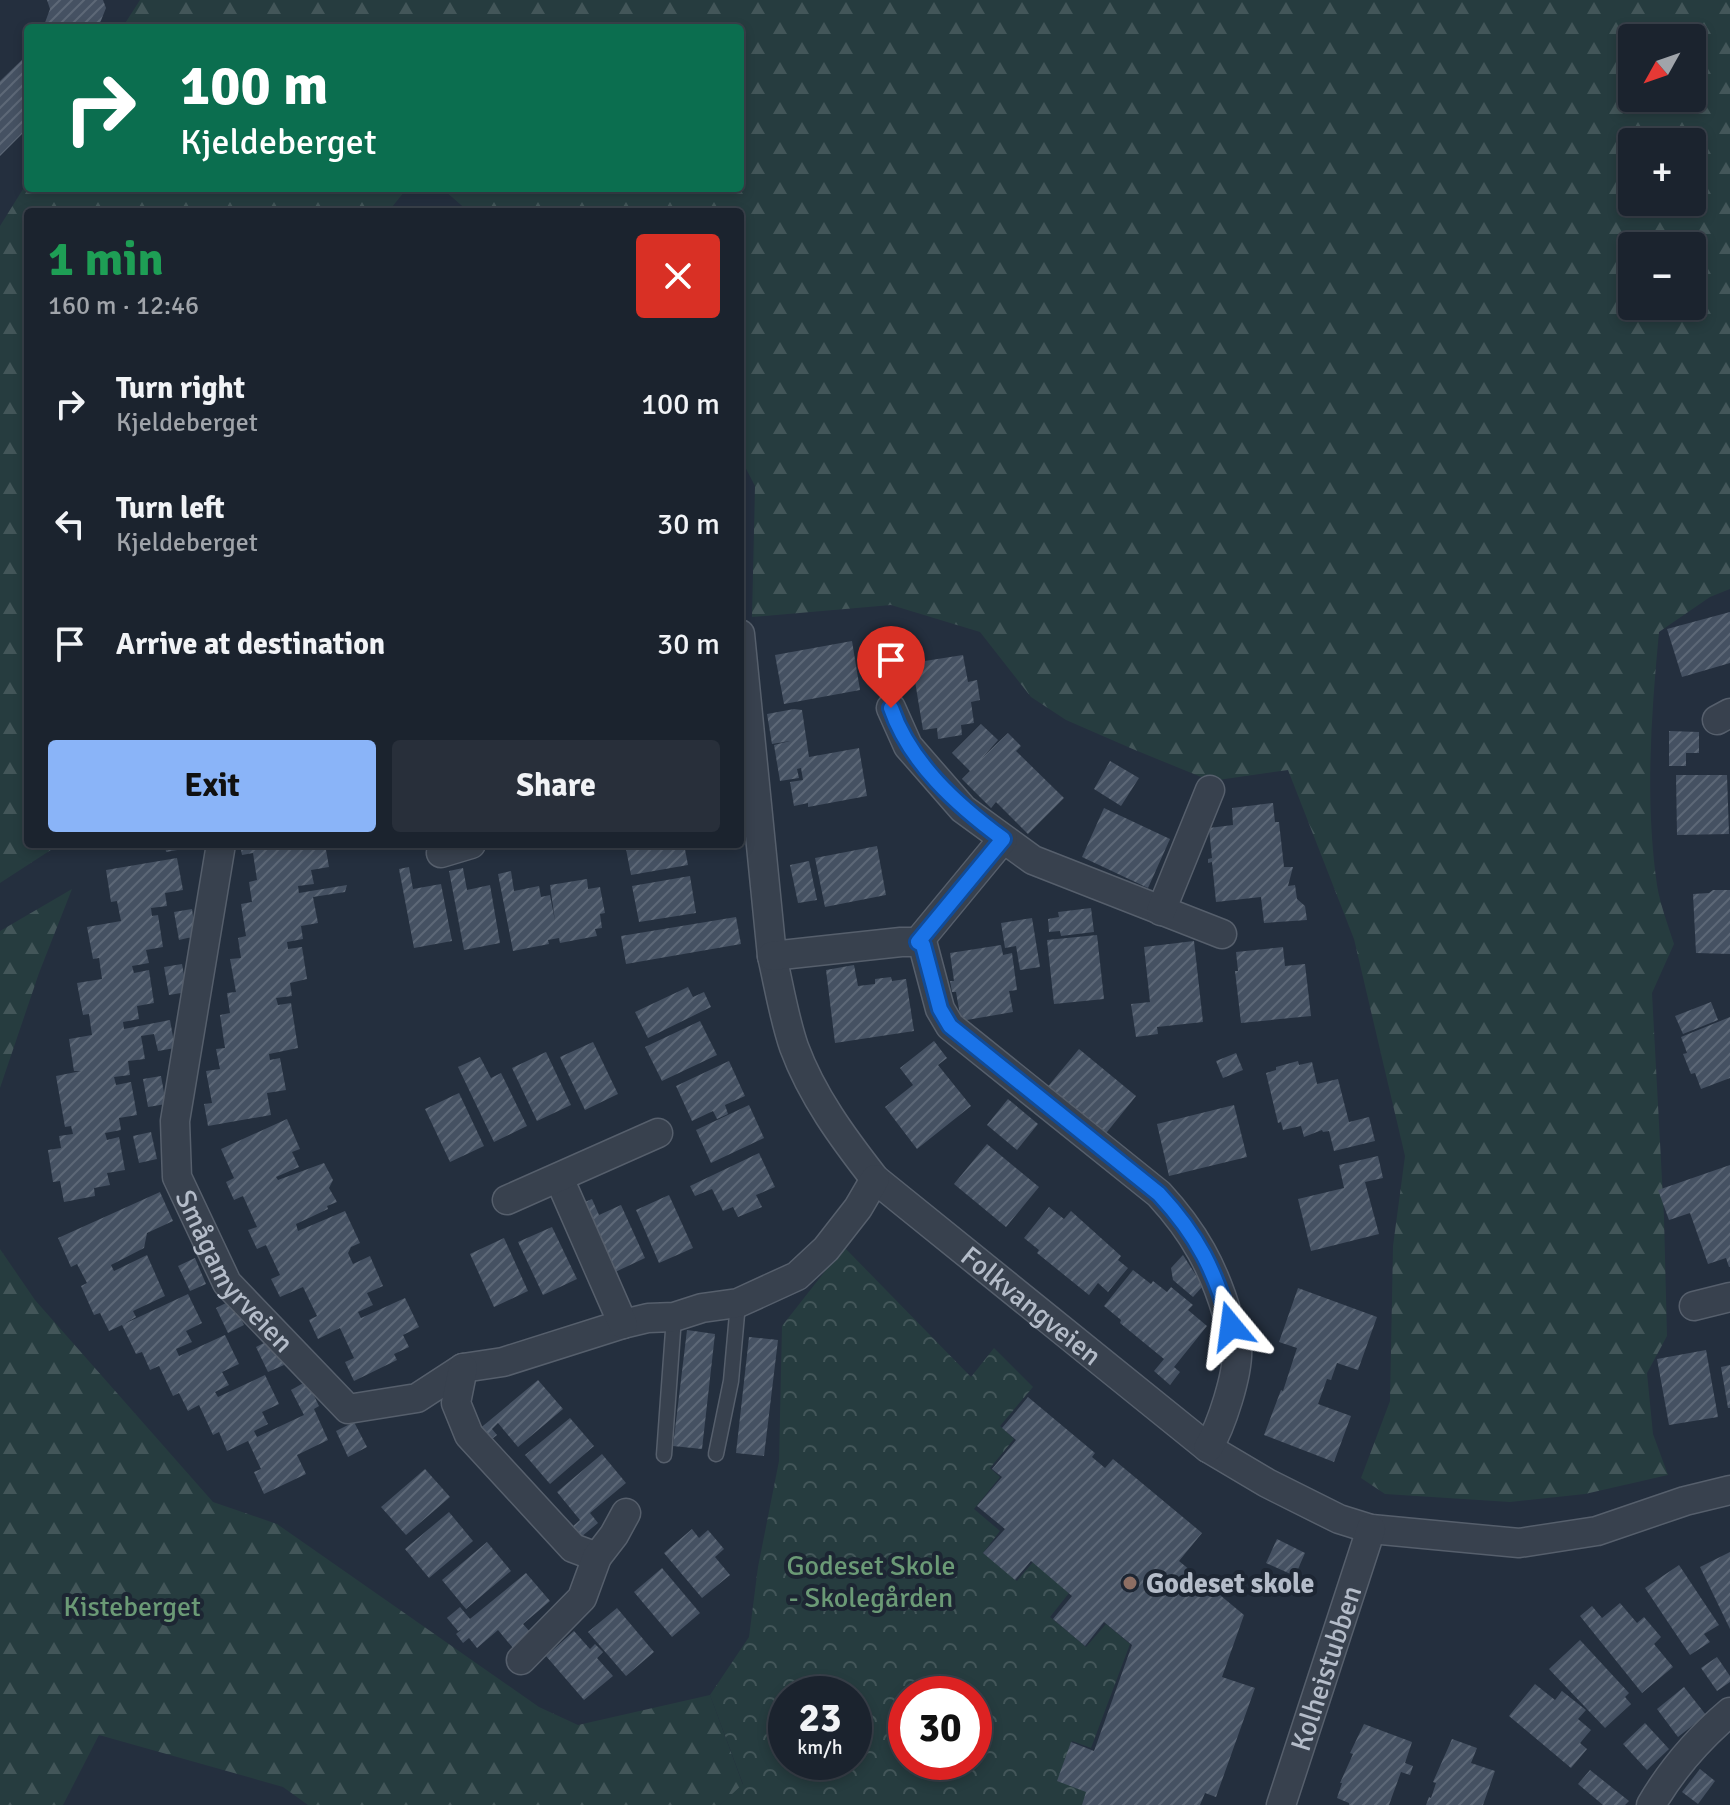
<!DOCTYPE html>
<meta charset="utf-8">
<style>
body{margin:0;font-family:Signika,sans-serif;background:#282f3a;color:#f1f3f6;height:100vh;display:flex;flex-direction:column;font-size:30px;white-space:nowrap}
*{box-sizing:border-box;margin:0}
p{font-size:26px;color:#a0a4aa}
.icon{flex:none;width:44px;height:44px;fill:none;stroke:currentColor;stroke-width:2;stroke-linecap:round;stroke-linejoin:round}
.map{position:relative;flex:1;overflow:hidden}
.panel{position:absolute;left:24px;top:208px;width:720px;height:640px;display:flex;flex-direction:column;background:#1b232e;border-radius:8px;box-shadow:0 4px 12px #0003,0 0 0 2px #39404a}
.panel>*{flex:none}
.hud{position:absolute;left:24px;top:24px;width:720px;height:168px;border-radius:8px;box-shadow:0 4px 12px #0003,0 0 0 2px #39404a;background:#0b6e4f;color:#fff;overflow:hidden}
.needle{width:52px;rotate:230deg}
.buttons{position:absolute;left:1618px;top:24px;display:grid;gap:16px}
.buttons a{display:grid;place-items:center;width:88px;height:88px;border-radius:8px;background:#1b232e;box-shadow:0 4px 12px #0003,0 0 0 2px #39404a;font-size:40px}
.speed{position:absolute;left:768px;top:1676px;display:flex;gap:16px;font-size:40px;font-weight:700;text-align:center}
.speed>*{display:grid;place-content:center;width:104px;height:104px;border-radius:50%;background:#1b232e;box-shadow:0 4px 12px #0003,0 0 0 2px #39404a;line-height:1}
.speed small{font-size:20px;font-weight:400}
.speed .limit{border:12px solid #d22;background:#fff;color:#111}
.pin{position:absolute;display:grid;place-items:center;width:68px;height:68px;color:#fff;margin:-82px -34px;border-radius:50% 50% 50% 0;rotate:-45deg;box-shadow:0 0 8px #0007}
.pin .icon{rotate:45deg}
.me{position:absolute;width:88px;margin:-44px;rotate:344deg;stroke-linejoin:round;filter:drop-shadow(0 0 6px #0008)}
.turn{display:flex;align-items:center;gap:28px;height:168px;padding:0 24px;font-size:36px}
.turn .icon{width:104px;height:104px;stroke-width:2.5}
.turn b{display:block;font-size:56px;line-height:68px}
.round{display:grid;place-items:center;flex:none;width:84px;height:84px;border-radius:8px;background:#282f3a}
.head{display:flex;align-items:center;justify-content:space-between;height:136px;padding:0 24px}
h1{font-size:48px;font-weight:800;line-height:60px;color:#1e9e55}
.primary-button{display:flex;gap:16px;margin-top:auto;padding:16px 24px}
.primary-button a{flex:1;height:92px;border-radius:8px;background:#8ab4f8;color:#111;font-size:32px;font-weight:800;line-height:92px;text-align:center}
.primary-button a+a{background:#282f3a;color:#f1f3f6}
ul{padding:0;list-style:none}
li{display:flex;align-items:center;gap:24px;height:120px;padding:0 24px}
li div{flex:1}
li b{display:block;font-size:30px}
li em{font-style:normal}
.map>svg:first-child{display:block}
.forest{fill:url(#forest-firs);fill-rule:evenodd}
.park{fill:url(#park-crowns);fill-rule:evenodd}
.building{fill:url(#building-hatch)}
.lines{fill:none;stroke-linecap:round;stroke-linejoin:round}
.lane-casing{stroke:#565f6c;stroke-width:17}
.street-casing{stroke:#565f6c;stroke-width:31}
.lane{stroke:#38414e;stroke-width:14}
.street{stroke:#38414e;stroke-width:28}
.route-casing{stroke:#114b97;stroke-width:20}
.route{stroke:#1a73e8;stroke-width:14}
.education-dot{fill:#8d6e63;stroke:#1d2633;stroke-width:3}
.labels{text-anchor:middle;stroke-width:8;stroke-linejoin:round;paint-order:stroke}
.street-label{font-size:28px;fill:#b4bcc9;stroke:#1d2633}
.park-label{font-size:28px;fill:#6b9a76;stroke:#1d2633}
.poi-label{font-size:28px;font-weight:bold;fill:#b4bcc9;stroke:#1d2633;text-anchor:start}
</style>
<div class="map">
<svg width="1730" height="1805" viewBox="0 0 1730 1805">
<defs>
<pattern id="forest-firs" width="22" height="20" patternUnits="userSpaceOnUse" patternTransform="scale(2)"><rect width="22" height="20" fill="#263c3f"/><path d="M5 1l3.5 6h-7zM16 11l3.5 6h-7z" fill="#435659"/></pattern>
<pattern id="park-crowns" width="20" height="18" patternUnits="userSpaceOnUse" patternTransform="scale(2)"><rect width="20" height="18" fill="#263c3f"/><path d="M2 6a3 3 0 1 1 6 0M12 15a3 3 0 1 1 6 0" fill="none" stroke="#435659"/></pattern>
<pattern id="building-hatch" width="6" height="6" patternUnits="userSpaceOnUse" patternTransform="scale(2)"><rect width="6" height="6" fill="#455162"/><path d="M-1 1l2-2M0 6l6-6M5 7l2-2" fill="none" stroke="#5d6877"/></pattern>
</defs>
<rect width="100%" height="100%" fill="#242f3e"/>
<g class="forest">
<path d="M140 0H1730V589L1710 597 1659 632C1651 716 1645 801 1657 885 1660 904 1668 925 1674 944L1652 993 1664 1217 1667 1336 1647 1373 1653 1434 1668 1475 1585 1494 1510 1502 1385 1494 1361 1478 1390 1401 1393 1246 1405 1156 1354 939 1288 770 1211 781 1135 750 1066 720 1031 697 980 632 891 605 752 617 755 486 740 457V212H469L444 190 404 192 388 212H28V844H60L0 883V226L28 181V188H740V28H122ZM1632 38H1692V98H1632ZM1632 142H1692V202H1632ZM1632 246H1692V306H1632Z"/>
<path d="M72 889 39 973 0 1088V931Z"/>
<path d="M0 1249 35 1300 213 1502 277 1524 539 1707 578 1725 710 1695 743 1785 720 1805H308L283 1787 99 1735 63 1805H0Z"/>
</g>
<path class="park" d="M844 1247 971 1377 994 1348 1033 1387 1000 1426 1014 1439 990 1468 1000 1477 974 1509 1000 1531 983 1553 1017 1581 1033 1562 1069 1593 1050 1617 1086 1647 1106 1624 1130 1644 1091 1748 1072 1741 1060 1776 1091 1788 1084 1805H720L743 1784 710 1695 749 1637 758 1567 779 1461 782 1326ZM786 1694H854V1762H786ZM906 1694H974V1762H906Z"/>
<g class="building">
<path d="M47 0H103L106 8 98 28H43L50 9Z"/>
<path d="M28 54V128L0 156V81Z"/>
<path d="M1730 612V663L1682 677 1667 629Z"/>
<path d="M852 641 860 690 784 704 775 655Z"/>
<path d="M963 655 968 682 977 680 980 700 971 702 974 723 961 725 962 735 938 739 937 728 923 730 912 663Z"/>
<path d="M794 709 802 710 809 757 859 748 867 796 808 807V803L794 806 790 782 803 780 801 768 797 769 799 778 780 781 774 745 790 741 772 744 767 714Z"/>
<path d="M981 724 998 740 982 758 1008 733 1021 746 1016 751 1064 798 1028 834 996 802 991 808 962 779 970 771 952 753Z"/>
<path d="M1669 731 1699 732V753H1686V766H1669Z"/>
<path d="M1110 761 1139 778 1121 806 1094 789Z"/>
<path d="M1676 775H1727L1729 834 1677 835Z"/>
<path d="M1273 803 1275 822H1279L1284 867H1293L1288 886 1295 885 1297 899 1305 906 1307 920 1264 923 1261 897 1216 902 1212 862 1208 863V859L1212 858 1209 828 1233 825 1232 808Z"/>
<path d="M1104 808 1170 839 1148 888 1082 857Z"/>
<path d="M165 844H193L194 847 166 852Z"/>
<path d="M274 844H325L329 867 311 870 314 884 298 886 299 893 347 885 345 892 313 897 318 923 301 926 303 939 287 942 288 949 302 947 307 979 290 983 292 996 276 998 278 1005 291 1003 298 1048 269 1054 270 1060 280 1058 286 1090 267 1093 271 1115 208 1126 204 1104 212 1103 206 1071 220 1069 216 1049 225 1048 220 1015 230 1013 227 993 236 992 230 959 241 958 238 938 246 936 241 904 252 902 249 882 257 880 253 853 242 855 241 850Z"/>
<path d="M625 844H684L688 865 631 875Z"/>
<path d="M877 846 886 895 825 907 815 858Z"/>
<path d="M177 858 183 890 165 893 167 906 151 908 152 916 158 915 163 947 146 950 149 963 132 966 134 973 149 970 154 1003 137 1006 139 1019 123 1022 124 1029 170 1020 175 1048 158 1051 154 1034 141 1036 145 1059 128 1061 130 1075 114 1077 116 1085 131 1082 137 1115 119 1118 121 1130 105 1133 107 1140 119 1137 125 1170 107 1173 110 1185 94 1188 95 1196 64 1202 60 1181 53 1182 48 1150 61 1148 59 1136 73 1134 71 1126 65 1127 56 1076 81 1071H74L69 1039 92 1035 89 1014 83 1015 77 983 102 979 99 958 93 959 87 927 121 921 117 901 111 902 106 870Z"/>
<path d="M809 861 817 900 798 903 790 865Z"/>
<path d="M409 867 413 889 441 884 452 941 414 948 399 869Z"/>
<path d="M463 868 467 890 490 885 500 943 464 950 449 871Z"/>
<path d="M511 871 514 891 539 886 541 897 550 895 555 921 550 885 587 879 588 889 600 887 605 913 600 914 602 928 595 929 597 936 560 943 559 938 548 940 549 944 513 951 498 874Z"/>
<path d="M690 876 696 913 639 922 632 886Z"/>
<path d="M1713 890H1730V954L1696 953 1693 894 1709 893Z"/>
<path d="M1091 908 1094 932 1061 936 1060 931 1049 932 1048 919 1059 917 1058 912Z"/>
<path d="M192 909 196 936 179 940 174 912Z"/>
<path d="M736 917 741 944 626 964 621 936Z"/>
<path d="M1032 918 1040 967 1020 970 1016 946 1005 948 1001 923Z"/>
<path d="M1097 935 1104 999 1054 1004 1047 940Z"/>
<path d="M1194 941 1203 1022 1157 1027 1158 1034 1136 1037 1131 1004 1150 1002 1144 947Z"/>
<path d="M1001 945 1003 955 1012 953 1017 990 1009 991 1013 1012 961 1021 956 992H952L950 981H954L950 953Z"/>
<path d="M1283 947 1285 966 1305 964 1311 1016 1241 1023 1235 971H1238L1236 952Z"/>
<path d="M182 964 187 992 169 995 164 967Z"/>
<path d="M854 965 858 986 875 984V979L891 977 892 981 906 979 914 1031 835 1043 826 970Z"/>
<path d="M688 987 693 997 704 992 711 1007 648 1038 635 1012Z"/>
<path d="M1711 1002 1718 1020 1683 1034 1675 1016Z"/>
<path d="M1730 1017V1078L1701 1089 1695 1073 1691 1074 1683 1054 1687 1053 1681 1037Z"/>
<path d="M700 1021 717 1055 662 1081 645 1047Z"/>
<path d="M934 1041 947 1058 938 1065 971 1106 917 1149 885 1107 913 1085 900 1068Z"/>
<path d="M593 1042 618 1094 585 1110 560 1057Z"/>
<path d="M1079 1049 1136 1096 1103 1137 1045 1090Z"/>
<path d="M546 1052 571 1105 537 1121 512 1068Z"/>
<path d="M1236 1053 1243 1070 1223 1078 1216 1061Z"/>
<path d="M480 1057 491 1078 501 1073 527 1126 494 1142 458 1067Z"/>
<path d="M729 1061 745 1096 725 1105 728 1114 717 1119 713 1111 692 1121 676 1086Z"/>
<path d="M1298 1061 1299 1065 1312 1062 1317 1084 1338 1079 1349 1122 1369 1117 1375 1141 1334 1151 1329 1131 1323 1132 1322 1130 1304 1137 1301 1126 1283 1130 1281 1122 1278 1123 1266 1073 1276 1070V1067Z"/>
<path d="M161 1076 166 1104 148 1107 143 1079Z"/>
<path d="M459 1093 484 1146 450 1162 425 1109Z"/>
<path d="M1008 1099 1038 1124 1017 1150 987 1125Z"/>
<path d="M749 1105 764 1138 711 1163 696 1130Z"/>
<path d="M1234 1105 1247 1157 1169 1176 1157 1124Z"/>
<path d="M287 1119 300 1149 292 1152 299 1167 276 1177 278 1180 324 1163 333 1180 329 1188 337 1202 327 1206 328 1209 296 1224 298 1231 345 1211 360 1243 351 1247 348 1253 353 1264 370 1256 383 1286 367 1293 373 1305 358 1312 361 1318 405 1298 419 1327 403 1335 409 1347 394 1354 397 1360 354 1381 345 1362 354 1358 340 1328 318 1339 309 1320 317 1316 303 1287 280 1297 271 1279 280 1275 266 1245 257 1249 248 1230 257 1227 243 1196 234 1200 226 1182 234 1178 221 1149Z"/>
<path d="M151 1132 157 1159 139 1163 133 1136Z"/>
<path d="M987 1144 1039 1187 1006 1227 954 1184Z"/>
<path d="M759 1153 775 1187 756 1195 762 1207 738 1217 733 1207 723 1211 712 1189 695 1196 690 1186Z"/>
<path d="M1378 1156 1383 1178 1365 1182 1379 1234 1311 1251 1298 1199 1344 1188 1339 1165Z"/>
<path d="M1730 1165V1267H1729L1726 1258 1708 1264 1690 1213 1669 1220 1658 1190Z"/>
<path d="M160 1192 173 1221 147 1233 144 1248 111 1265 114 1271 147 1255 165 1296 133 1311 136 1317 124 1324 188 1294 202 1323 186 1331 192 1342 176 1349 179 1356 225 1335 239 1364 222 1372 229 1385 215 1392 218 1397 265 1375 279 1404 262 1412 268 1424 254 1431 257 1437 304 1415 291 1390 307 1381 319 1406 314 1409 328 1440 297 1455 306 1474 264 1494 254 1472 261 1469 248 1441 227 1451 219 1432 213 1435 199 1405 188 1411 179 1393 173 1396 159 1366 150 1370 142 1352 136 1354 122 1325 109 1331 100 1313 94 1315 81 1286 87 1283 77 1264 71 1267 58 1238Z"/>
<path d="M669 1195 693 1248 659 1263 636 1210Z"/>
<path d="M592 1199 599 1215 621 1205 645 1258 611 1274 580 1204Z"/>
<path d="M1049 1207 1064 1219 1071 1211 1121 1256 1118 1260 1128 1268 1108 1292 1098 1283 1089 1295 1037 1253 1039 1250 1024 1238Z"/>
<path d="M552 1227 577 1279 543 1295 518 1242Z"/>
<path d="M504 1238 528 1291 494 1307 470 1254Z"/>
<path d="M1183 1255 1203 1286 1193 1297 1173 1280 1171 1268Z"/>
<path d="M195 1258 206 1284 190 1291 178 1266Z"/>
<path d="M1133 1270 1151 1284 1153 1281 1167 1292 1171 1287 1193 1305 1188 1310 1207 1326 1174 1367 1180 1372 1170 1385 1154 1371 1164 1359 1120 1323 1121 1320 1104 1306Z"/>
<path d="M1298 1288 1377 1317 1358 1370 1337 1363 1331 1380 1327 1379 1318 1404 1351 1416 1334 1462 1264 1435 1281 1390 1283 1391 1297 1348 1279 1342Z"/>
<path d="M232 1300 244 1325 228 1333 216 1308Z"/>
<path d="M687 1330 715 1334 702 1449 673 1446Z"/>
<path d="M749 1337 778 1340 764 1456 736 1453Z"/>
<path d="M272 1339 284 1365 268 1372 256 1347Z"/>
<path d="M1706 1350 1718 1417 1669 1425 1657 1359Z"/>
<path d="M1730 1365V1408H1728L1721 1367Z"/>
<path d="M538 1380 563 1409 518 1447 498 1423 492 1429 497 1435 487 1443 477 1431Z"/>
<path d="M1028 1397 1095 1453 1092 1457 1105 1468 1113 1459 1202 1533 1179 1561 1244 1615 1222 1677 1255 1688 1216 1797 1205 1793 1200 1805H1082L1086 1792 1057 1781 1071 1742 1094 1751 1132 1645 1104 1622 1085 1646 1053 1619 1072 1596 1031 1561 1015 1580 983 1553 1005 1529 977 1506 1002 1477 992 1469 1016 1440 1002 1428Z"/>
<path d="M570 1418 594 1446 550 1484 525 1455Z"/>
<path d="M354 1422 367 1447 348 1457 336 1431Z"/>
<path d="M602 1454 626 1483 590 1513 598 1523 581 1537 572 1527 580 1520 557 1492Z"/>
<path d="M425 1469 450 1497 406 1535 381 1507Z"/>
<path d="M449 1512 473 1541 429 1578 405 1549Z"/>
<path d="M692 1529 699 1538 708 1530 724 1549 715 1557 730 1575 702 1598 664 1553Z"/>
<path d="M1277 1539 1305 1553 1295 1576 1266 1563Z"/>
<path d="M487 1542 511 1571 466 1609 442 1580Z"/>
<path d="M1730 1552V1629L1700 1567Z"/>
<path d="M1679 1565 1719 1625 1704 1634 1710 1642 1690 1655 1645 1588Z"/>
<path d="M662 1568 700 1613 672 1637 634 1592Z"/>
<path d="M526 1573 550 1601 523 1624 531 1633 513 1648 498 1630 477 1648 469 1638 463 1643 456 1634 462 1629 458 1631 447 1618 460 1607 470 1619Z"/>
<path d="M1620 1603 1637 1623 1644 1617 1661 1637 1654 1644 1673 1667 1642 1693 1580 1616 1592 1606 1602 1618Z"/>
<path d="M617 1608 654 1652 626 1676 588 1632Z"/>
<path d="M574 1631 590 1649 595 1644 603 1652 597 1658 613 1676 584 1700 546 1656Z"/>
<path d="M1580 1640 1629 1693 1625 1697 1631 1704 1605 1728 1549 1669Z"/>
<path d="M1717 1657 1730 1676V1682L1717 1691 1701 1668Z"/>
<path d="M1535 1684 1555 1700 1562 1691 1586 1710 1578 1719 1591 1730 1580 1743 1587 1749 1571 1768 1509 1716Z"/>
<path d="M1684 1687 1706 1715 1678 1737 1657 1709Z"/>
<path d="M1645 1723 1669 1749 1647 1770 1623 1744Z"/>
<path d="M1364 1724 1412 1742 1405 1763 1413 1766 1410 1775 1401 1772 1389 1805H1349V1803L1337 1798 1342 1783H1340L1353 1754 1350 1753Z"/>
<path d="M1452 1739 1477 1748 1471 1763 1495 1771 1483 1805H1426L1429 1797 1431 1798 1436 1783 1433 1782Z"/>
<path d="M1700 1769 1715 1781 1698 1804 1682 1792Z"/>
<path d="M1590 1770 1629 1801 1625 1805H1603L1578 1784Z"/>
</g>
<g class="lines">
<defs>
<g id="lane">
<path d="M716 1454 731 1381 738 1303"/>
<path d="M664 1455 674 1317"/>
</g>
<g id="street">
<path id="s1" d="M740 634 772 956C779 986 784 1018 794 1047 812 1096 843 1138 875 1179L1208 1448 1267 1483 1339 1519 1371 1529 1519 1543 1597 1531 1685 1501 1730 1490"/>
<path d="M891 708 908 746 963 809 1033 860 1222 934"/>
<path d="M1717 720 1730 713"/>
<path id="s2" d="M221 844 175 1121 177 1177 227 1283 348 1409 417 1398 463 1368 503 1362 623 1324 648 1318 674 1317 702 1308 738 1303 797 1276 826 1249 858 1208 875 1179"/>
<path d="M441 853 471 844"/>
<path d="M1161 911 1210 790"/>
<path d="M918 942 1003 839"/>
<path d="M772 956 901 942H918L923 945 940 1009 950 1026 1159 1194C1194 1232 1214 1268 1228 1317 1231 1327 1236 1338 1237 1347 1239 1373 1221 1427 1208 1448"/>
<path d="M559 1178 623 1324"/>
<path d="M507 1200 658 1133"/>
<path d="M1694 1306 1730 1297"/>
<path d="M463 1368 456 1403 469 1435 573 1548 597 1557"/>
<path d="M521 1660 582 1598 597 1557 614 1535 626 1513"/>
<path id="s3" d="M1281 1805 1371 1529"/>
<path d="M1651 1805C1672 1769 1698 1739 1730 1712"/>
</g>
</defs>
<use href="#lane" class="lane-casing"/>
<use href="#street" class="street-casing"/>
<use href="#lane" class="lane"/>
<use href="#street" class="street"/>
</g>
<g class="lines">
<defs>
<path id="route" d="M891 708C910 763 957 805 1003 839L918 942 923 945 940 1009 950 1026 1159 1194C1198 1236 1215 1271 1231 1326"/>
</defs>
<use href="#route" class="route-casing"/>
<use href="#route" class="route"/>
</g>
<circle class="education-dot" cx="1130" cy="1583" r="8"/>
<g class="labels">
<g class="street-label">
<text dy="10" stroke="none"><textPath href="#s2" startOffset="448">Smågamyrveien</textPath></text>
<text dy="10" stroke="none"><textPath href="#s1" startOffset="774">Folkvangveien</textPath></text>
<text dy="10" stroke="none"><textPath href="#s3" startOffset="144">Kolheistubben</textPath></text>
</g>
<g class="park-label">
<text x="871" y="1575">Godeset Skole<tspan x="871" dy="32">- Skolegården</tspan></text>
<text x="132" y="1616">Kisteberget</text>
</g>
<g class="poi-label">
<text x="1146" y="1593">Godeset skole</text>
</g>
</g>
</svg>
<div class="buttons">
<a><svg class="needle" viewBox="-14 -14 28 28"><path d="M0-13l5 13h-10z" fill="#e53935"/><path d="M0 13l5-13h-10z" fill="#a0a4aa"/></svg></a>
<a>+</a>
<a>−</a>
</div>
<div class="speed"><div>23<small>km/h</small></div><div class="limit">30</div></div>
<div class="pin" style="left:891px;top:708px;background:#d93025"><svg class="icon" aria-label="arrive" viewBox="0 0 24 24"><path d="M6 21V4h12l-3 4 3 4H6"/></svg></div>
<svg class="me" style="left:1231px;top:1326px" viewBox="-20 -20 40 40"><path d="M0-17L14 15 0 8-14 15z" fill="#1a73e8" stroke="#fff" stroke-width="4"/></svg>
<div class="hud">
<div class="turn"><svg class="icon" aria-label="right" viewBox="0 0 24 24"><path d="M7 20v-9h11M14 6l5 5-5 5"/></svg><div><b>100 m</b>Kjeldeberget</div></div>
</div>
<section class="panel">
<div class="head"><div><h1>1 min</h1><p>160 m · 12:46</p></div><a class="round" style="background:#d93025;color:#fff"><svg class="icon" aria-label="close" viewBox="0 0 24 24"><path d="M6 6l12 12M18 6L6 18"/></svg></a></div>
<ul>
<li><svg class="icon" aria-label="right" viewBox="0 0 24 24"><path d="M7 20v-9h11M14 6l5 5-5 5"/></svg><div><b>Turn right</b><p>Kjeldeberget</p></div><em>100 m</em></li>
<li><svg class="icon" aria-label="left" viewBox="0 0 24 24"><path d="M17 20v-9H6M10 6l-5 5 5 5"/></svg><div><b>Turn left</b><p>Kjeldeberget</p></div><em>30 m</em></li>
<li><svg class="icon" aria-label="arrive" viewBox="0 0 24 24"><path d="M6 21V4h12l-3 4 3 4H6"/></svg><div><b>Arrive at destination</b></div><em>30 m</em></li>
</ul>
<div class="primary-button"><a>Exit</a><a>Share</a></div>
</section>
</div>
